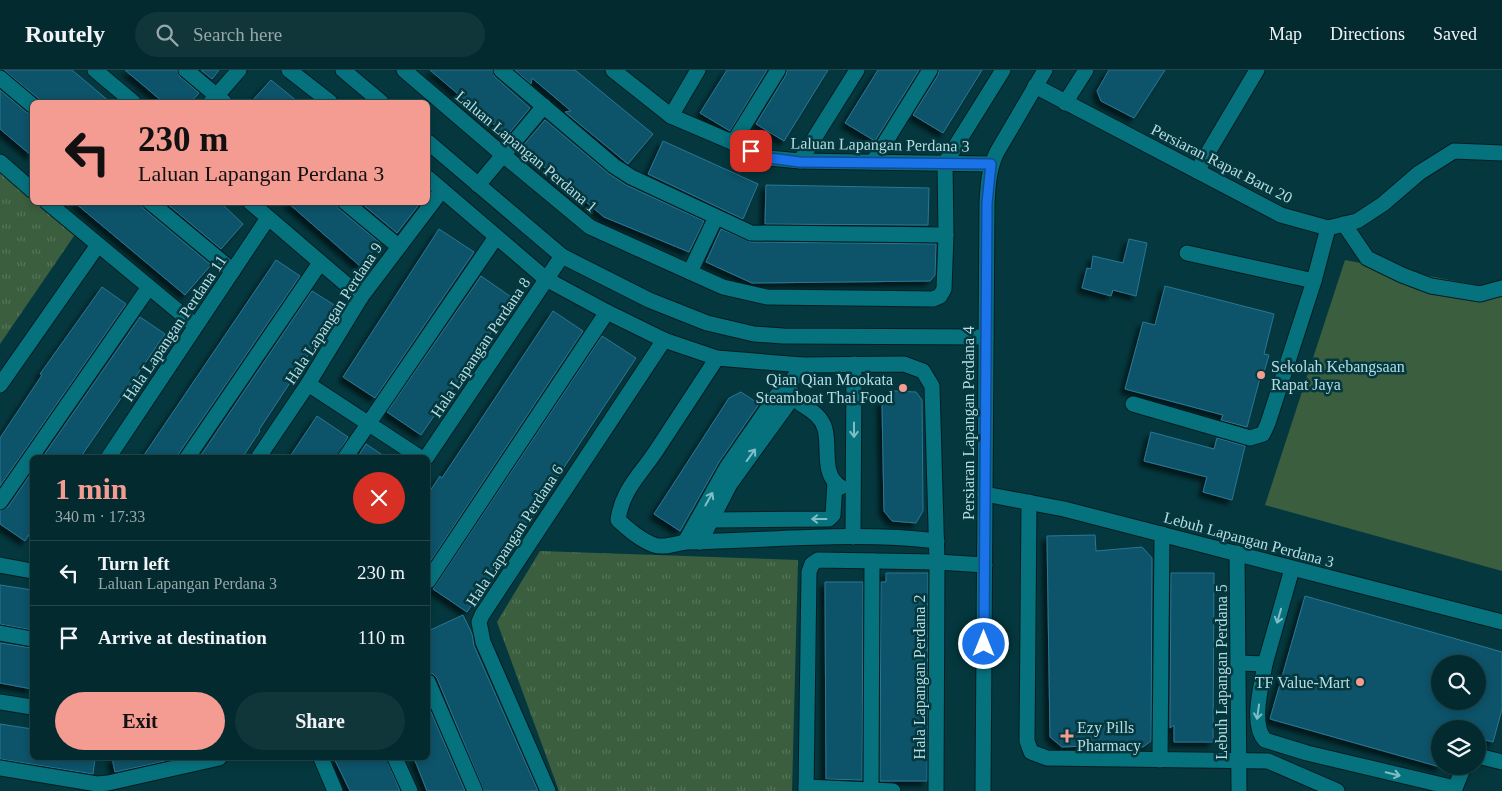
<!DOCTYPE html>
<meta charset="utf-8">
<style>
body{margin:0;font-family:"Times New Roman",serif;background:#11363a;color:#f1f3f6;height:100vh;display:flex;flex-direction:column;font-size:19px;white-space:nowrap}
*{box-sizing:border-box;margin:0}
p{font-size:16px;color:#97a7aa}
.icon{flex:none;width:28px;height:28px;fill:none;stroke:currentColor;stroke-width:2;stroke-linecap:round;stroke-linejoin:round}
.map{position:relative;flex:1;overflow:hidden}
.side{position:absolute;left:30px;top:385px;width:400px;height:305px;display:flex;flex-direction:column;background:#032a2e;border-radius:8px;box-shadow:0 2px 8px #0003,0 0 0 1px #24464a}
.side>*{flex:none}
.banner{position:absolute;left:30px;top:30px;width:400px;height:105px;border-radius:8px;box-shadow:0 2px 8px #0003,0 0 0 1px #24464a;background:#f59c92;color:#111;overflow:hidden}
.tools{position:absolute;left:1431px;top:585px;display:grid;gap:10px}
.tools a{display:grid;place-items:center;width:55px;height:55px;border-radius:50%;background:#032a2e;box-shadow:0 2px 8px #0003,0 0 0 1px #24464a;font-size:25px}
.pin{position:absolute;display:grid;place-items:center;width:42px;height:42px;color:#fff;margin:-21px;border-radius:10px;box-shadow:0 2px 8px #0006}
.me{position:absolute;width:55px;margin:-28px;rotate:0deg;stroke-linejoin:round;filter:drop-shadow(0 0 4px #0008)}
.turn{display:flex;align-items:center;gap:18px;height:105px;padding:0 25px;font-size:22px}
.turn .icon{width:65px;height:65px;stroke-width:2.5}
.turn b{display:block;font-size:35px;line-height:42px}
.round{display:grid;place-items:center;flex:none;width:52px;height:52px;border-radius:26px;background:#11363a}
.summary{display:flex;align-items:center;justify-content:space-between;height:85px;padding:0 25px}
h1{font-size:30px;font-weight:800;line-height:38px;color:#f59c92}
.cta{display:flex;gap:10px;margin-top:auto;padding:10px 25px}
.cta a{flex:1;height:58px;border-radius:30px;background:#f59c92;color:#111;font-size:20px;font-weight:800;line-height:58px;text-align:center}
.cta a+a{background:#11363a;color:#f1f3f6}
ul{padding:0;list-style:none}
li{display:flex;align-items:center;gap:15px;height:65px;padding:0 25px;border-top:1px solid #24464a}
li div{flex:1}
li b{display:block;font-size:19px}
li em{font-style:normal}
header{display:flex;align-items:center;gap:30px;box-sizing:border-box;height:70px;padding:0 25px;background:#032a2e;border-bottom:1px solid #24464a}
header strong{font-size:24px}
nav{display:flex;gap:28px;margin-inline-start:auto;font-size:18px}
.search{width:350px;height:45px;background:#11363a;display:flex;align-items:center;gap:12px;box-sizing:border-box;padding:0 18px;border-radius:28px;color:#97a7aa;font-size:19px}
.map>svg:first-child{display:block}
.green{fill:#3b5e3f}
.park{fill:url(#park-tufts)}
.building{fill:#08536b;stroke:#2c7794;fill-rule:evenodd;filter:url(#shadow)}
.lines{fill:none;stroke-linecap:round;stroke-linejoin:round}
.minor-casing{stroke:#021d21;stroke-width:17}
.minor{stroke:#06727e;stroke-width:15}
.oneway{stroke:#80bdc5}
.route-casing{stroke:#114b97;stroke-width:12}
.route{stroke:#1a73e8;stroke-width:9}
.poi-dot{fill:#f59c92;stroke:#04383e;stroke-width:2}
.labels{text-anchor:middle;stroke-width:5;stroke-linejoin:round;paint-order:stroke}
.street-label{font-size:16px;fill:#b5dde3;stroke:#04383e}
.poi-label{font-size:16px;fill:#b5dde3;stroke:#04383e;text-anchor:start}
</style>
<header>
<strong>Routely</strong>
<div class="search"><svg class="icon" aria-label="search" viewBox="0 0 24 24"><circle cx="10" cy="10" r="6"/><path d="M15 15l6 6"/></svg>Search here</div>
<nav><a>Map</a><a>Directions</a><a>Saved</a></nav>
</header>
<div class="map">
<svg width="1502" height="721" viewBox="0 0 1502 721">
<defs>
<pattern id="park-tufts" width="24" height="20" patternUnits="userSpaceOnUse" patternTransform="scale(1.25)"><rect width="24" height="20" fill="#3b5e3f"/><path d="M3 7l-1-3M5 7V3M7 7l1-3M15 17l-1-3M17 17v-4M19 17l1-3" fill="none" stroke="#55755b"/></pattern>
<filter id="shadow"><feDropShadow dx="-4.5" dy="4.5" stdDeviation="2.5" flood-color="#0009"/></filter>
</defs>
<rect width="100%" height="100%" fill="#04383e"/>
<path class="green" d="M1345 190 1502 220V501L1265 435Z"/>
<g class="park">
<path d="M0 100 32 127V132L39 133 76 163 0 274Z"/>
<path d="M540 481 798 490 792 721H559L497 552Z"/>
</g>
<g class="building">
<path d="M4 0H72L110 32H41L38 28Z"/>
<path d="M125 0H177L180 7 199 23 191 32H163Z"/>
<path d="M201 0H219L212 9Z"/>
<path d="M430 0H492L495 7 530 38 507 66Z"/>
<path d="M515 0H575L653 64 628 94 565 42 571 41 532 8 531 14Z"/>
<path d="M727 0H767L730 61 700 43Z"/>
<path d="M787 0H828L784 71 756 54 786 5Z"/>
<path d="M878 0H919L875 71 845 53Z"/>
<path d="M939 0H982L943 63 913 45 938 5Z"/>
<path d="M1109 0H1165L1134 48 1101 31 1097 21Z"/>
<path d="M271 10 298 32H251Z"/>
<path d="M0 20 26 42 32 44V86L0 59Z"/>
<path d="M545 50 608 103 626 115 704 151 689 182 604 147 521 78Z"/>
<path d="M663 71 758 114 743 149 648 104Z"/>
<path d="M766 115 929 118 928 155 765 154Z"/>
<path d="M74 132H141L144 139 211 195 185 225Z"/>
<path d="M165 132H220L243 154 221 179Z"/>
<path d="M287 132H336L339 139 380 173 360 196Z"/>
<path d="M360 132H421L397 163Z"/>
<path d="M439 159 474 182 375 328 343 307Z"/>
<path d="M721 159 751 172 936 174 935 205 930 211 752 213 706 192Z"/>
<path d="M1129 169 1147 173 1136 226 1113 220 1111 226 1082 218 1087 198 1091 199 1093 186 1123 193Z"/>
<path d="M276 190 300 206 179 383 178 388H142Z"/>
<path d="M481 206 514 229 421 365 387 342Z"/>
<path d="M1165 216 1274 244 1264 284 1269 285 1262 309 1260 308 1247 357 1221 350 1223 345 1125 319 1143 252 1155 255Z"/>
<path d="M102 217 126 234 0 416V368L42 305 40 304Z"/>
<path d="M312 221 339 238 259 360 260 361 242 388H199Z"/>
<path d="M553 241 583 261 428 495V424L440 406 442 408Z"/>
<path d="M140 247 165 264 80 388H42Z"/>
<path d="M602 266 636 288 555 411 557 412 467 542 433 519Z"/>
<path d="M894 321 916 322 922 330 923 441 916 453 892 451 884 441 882 333Z"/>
<path d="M741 322 759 334 719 392 680 461 654 444 729 328Z"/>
<path d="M317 346 348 367 336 388H289Z"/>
<path d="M1151 362 1214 379 1217 368 1245 376 1232 430 1203 422 1207 407 1144 391Z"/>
<path d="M366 374 387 388H357Z"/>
<path d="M32 402V460L25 471 0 454V441L8 437Z"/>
<path d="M1095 465 1096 481 1142 477 1152 488 1151 671 1143 677 1110 678V675L1062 677 1050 667 1047 466Z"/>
<path d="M886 503H928L927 711H880L881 512H886Z"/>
<path d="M1171 503H1214L1213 672H1174V655L1170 658Z"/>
<path d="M825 512H863L862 710 826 709Z"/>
<path d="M0 515 32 520V560L0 554Z"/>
<path d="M1305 526 1502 582V639L1493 672 1478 668V659H1440V697L1270 649ZM1440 594H1478V631H1440Z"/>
<path d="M463 545 472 564 474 576 538 721H484L437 608 433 604 428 603V561Z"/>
<path d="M0 573 32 578V619L0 613Z"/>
<path d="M428 635 465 721H427L414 688H428Z"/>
<path d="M0 654 32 659V688H95L93 704 0 689Z"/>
<path d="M112 688H179L115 702Z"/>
<path d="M334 688H386L400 721H350Z"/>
</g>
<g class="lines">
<defs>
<g id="minor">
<path d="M95 0 133 32"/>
<path d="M186 0 224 32"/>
<path d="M289 0 330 32"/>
<path d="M343 0 381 32"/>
<path d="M404 0 502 84 590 157 723 217 767 227 933 229 940 226 944 219 946 165 945 93 1003 0"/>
<path d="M501 0 614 96 631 107 751 163 946 165"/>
<path d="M613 0 671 46 769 88 800 91 991 94"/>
<path d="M0 8 32 35"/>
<path d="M1035 16 1281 145 1328 158 1357 151 1383 134 1419 103 1454 81 1502 83"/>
<path d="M211 32 239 0"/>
<path d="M1065 33 1086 0"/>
<path d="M671 46 698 0"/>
<path d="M428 72 562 186 649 230 707 253 754 264 783 266 986 267"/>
<path d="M733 73 778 0"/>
<path d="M800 91 857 0"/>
<path d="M0 92 32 120"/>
<path d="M873 92 930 0"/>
<path d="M1197 101 1257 0"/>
<path d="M428 108 546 209 607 242 664 270 717 288 802 295 904 294 923 301 932 316 937 492 936 721"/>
<path d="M478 115 544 36"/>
<path d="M47 132 196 256"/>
<path d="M150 132 233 201"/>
<path d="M250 132 361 227"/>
<path d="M345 132 398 176"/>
<path d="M1344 154 1367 188 1402 205 1431 216 1480 224 1502 218"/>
<path d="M1187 183 1314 211"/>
<path d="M690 202 716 147"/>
<path d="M717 288C697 319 676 350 656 381 640 405 622 420 618 450 628 459 640 470 654 475 663 478 676 474 685 472 769 471 853 461 937 471"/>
<path d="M308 314 421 388"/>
<path d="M0 315 98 175"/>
<path d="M790 318C794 338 819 337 825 359 830 377 821 406 841 417"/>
<path d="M1133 334 1250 368 1263 364 1268 353 1314 211 1328 158"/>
<path d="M108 388 268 148"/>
<path d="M187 388 320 193"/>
<path d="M258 388 308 314 361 227 442 120"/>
<path d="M345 388 496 167"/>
<path d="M426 388 562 186"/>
<path d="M985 424 1064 439 1502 552"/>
<path d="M0 432 149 217"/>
<path d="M1029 432 1027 671 1031 682 1047 688 1268 691 1337 721"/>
<path d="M711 450 829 449 833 445 835 412"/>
<path d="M853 467 854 294"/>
<path d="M685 472 727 397 777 325 790 314 802 295"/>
<path d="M700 472 730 414 793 327"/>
<path d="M1237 483 1239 721"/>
<path d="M0 495 32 501"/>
<path d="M428 511 607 242"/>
<path d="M0 563 32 569"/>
<path d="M1238 593 1265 594 1292 499"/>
<path d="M1265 594C1262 614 1250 654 1265 670L1307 683 1455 718"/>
<path d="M428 612 475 721"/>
<path d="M0 632 32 637"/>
<path d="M1478 686 1502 692"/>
<path d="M321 688 335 721"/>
<path d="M395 688 410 721"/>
<path d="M1160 690 1162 464"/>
<path d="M0 698 97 714 108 713 219 688"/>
<path d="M806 717 893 721"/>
<path d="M548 721 483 572 479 552 482 545 664 270"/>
<path d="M806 721 809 502 812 494 818 490 937 492 985 495"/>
<path d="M871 721 872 491"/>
<path d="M983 721 987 133C988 115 989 98 997 82L1045 0"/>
<path d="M1454 721 1464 696"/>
</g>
</defs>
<use href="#minor" class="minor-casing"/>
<use href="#minor" class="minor"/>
</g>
<defs><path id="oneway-shaft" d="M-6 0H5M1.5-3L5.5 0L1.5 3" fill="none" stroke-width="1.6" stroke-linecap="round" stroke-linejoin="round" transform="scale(1.25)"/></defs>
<g class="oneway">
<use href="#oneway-shaft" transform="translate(854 360) rotate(90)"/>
<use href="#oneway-shaft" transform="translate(751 385) rotate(-54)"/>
<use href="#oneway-shaft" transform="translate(709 429) rotate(-61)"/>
<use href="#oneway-shaft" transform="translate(819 449) rotate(180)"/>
<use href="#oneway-shaft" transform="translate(1279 546) rotate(106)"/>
<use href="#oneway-shaft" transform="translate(1258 642) rotate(98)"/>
<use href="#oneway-shaft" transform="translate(1393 704) rotate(13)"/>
</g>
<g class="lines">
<defs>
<path id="route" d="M751 81 769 88 800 92 991 94 987 133 984 574"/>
</defs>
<use href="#route" class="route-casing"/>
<use href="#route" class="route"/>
</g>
<g class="poi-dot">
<circle cx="1261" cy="305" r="5"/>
<circle cx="903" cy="318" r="5"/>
<circle cx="1360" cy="612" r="5"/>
<path d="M1064.5 658.5h5v5h5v5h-5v5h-5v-5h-5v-5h5z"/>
</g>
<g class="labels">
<g class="street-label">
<text transform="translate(880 74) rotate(1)" y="6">Laluan Lapangan Perdana 3</text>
<text transform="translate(527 81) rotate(40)" y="6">Laluan Lapangan Perdana 1</text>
<text transform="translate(1222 93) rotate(27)" y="6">Persiaran Rapat Baru 20</text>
<text transform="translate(333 243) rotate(-57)" y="6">Hala Lapangan Perdana 9</text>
<text transform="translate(174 258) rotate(-56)" y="6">Hala Lapangan Perdana 11</text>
<text transform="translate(480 277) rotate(-56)" y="6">Hala Lapangan Perdana 8</text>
<text transform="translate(968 353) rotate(-90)" y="6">Persiaran Lapangan Perdana 4</text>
<text transform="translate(514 465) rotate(-57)" y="6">Hala Lapangan Perdana 6</text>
<text transform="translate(1249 469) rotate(15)" y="6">Lebuh Lapangan Perdana 3</text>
<text transform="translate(1221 602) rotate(-90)" y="6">Lebuh Lapangan Perdana 5</text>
<text transform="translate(919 607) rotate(-90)" y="6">Hala Lapangan Perdana 2</text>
</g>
<g class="poi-label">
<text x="1271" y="302">Sekolah Kebangsaan<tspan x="1271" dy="18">Rapat Jaya</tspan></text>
<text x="893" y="315" text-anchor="end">Qian Qian Mookata<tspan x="893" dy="18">Steamboat Thai Food</tspan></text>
<text x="1350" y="618" text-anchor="end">TF Value-Mart</text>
<text x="1077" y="663">Ezy Pills<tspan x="1077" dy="18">Pharmacy</tspan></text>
</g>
</g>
</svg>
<div class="tools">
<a><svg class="icon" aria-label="search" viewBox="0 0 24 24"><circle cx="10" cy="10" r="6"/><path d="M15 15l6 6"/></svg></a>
<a><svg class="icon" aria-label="layers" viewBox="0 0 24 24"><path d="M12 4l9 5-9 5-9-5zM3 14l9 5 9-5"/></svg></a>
</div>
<div class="pin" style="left:751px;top:81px;background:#d93025"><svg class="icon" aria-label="arrive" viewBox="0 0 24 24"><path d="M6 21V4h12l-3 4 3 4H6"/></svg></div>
<svg class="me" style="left:984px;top:574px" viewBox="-20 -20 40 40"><circle r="17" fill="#1a73e8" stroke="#fff" stroke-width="3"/><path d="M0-11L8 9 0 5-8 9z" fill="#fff"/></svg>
<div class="banner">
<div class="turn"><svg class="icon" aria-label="left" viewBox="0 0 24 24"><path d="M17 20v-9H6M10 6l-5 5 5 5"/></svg><div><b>230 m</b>Laluan Lapangan Perdana 3</div></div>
</div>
<section class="side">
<div class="summary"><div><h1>1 min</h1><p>340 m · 17:33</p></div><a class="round" style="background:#d93025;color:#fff"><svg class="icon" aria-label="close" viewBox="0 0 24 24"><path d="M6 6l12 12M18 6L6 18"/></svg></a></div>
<ul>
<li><svg class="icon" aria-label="left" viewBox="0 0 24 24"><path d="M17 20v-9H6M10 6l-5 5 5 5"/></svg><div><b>Turn left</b><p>Laluan Lapangan Perdana 3</p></div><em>230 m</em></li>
<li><svg class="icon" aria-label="arrive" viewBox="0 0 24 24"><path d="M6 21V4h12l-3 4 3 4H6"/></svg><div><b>Arrive at destination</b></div><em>110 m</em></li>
</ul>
<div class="cta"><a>Exit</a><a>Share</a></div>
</section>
</div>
